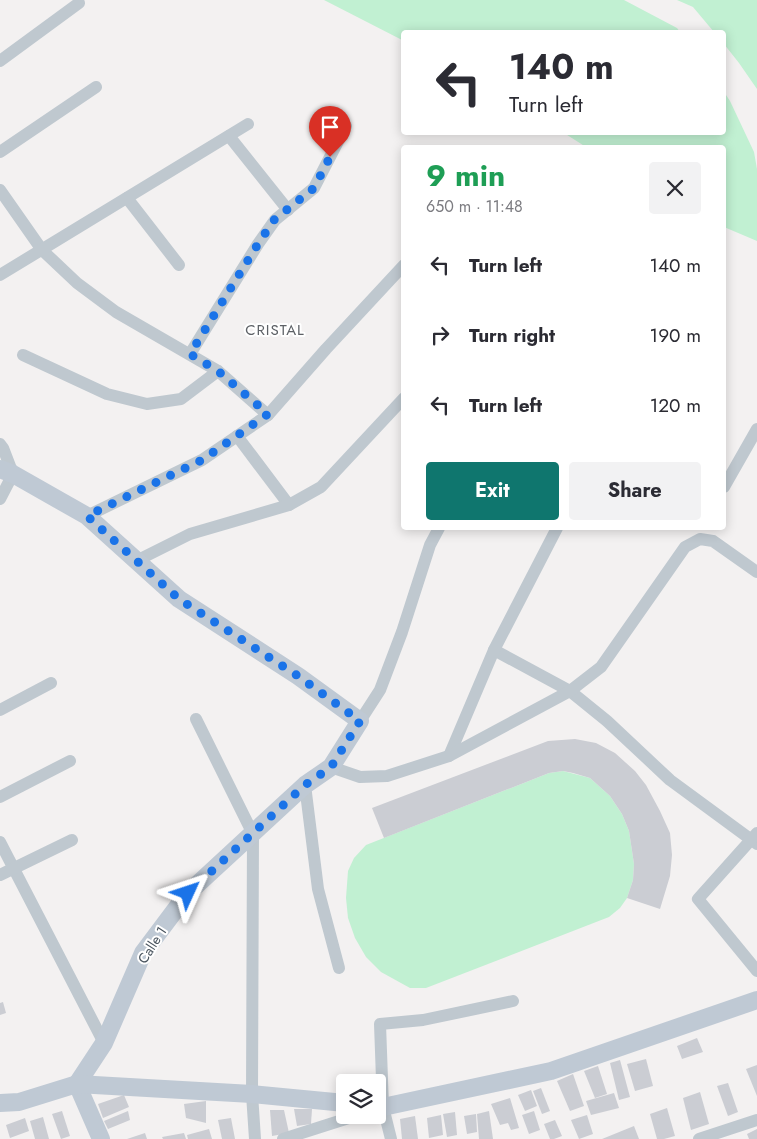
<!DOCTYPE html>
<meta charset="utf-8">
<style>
body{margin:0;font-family:Jost,sans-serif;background:#f2f2f3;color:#2b2b33;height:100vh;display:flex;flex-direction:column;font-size:19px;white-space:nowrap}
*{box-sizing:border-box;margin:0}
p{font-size:16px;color:#7c7c81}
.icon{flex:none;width:28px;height:28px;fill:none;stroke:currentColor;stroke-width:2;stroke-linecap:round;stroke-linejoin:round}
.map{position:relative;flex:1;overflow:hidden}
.details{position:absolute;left:401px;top:145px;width:325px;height:385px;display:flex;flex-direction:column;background:#fff;border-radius:5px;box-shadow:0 2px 12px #0003}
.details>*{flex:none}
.hud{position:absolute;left:401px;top:30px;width:325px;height:105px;border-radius:5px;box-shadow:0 2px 12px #0003;background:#fff;color:#2b2b33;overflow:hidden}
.tools{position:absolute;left:336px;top:1074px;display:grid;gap:10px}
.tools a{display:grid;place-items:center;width:50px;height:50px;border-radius:5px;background:#fff;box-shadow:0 2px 12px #0003;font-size:25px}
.pin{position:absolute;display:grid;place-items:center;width:42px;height:42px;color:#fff;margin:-51px -21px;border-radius:50% 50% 50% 0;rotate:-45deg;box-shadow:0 0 5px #0007}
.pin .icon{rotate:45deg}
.me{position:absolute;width:55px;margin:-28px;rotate:48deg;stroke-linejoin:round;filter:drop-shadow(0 0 4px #0008)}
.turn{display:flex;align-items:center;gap:18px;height:105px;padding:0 25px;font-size:22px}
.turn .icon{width:65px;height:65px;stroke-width:2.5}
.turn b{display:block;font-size:35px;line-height:42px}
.round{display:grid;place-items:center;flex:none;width:52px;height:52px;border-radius:5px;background:#f2f2f3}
.overview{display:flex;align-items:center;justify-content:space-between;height:85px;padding:0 25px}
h1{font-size:30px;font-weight:700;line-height:38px;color:#1e9e55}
.primary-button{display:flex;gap:10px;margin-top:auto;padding:10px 25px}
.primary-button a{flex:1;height:58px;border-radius:5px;background:#0f766e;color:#fff;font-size:20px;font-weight:700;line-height:58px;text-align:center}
.primary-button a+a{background:#f2f2f3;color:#2b2b33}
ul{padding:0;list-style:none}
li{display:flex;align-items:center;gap:15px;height:70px;padding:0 25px}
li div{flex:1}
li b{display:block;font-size:19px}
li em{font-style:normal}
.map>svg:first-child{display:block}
.green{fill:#c1f0d2}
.building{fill:#cbcdd3}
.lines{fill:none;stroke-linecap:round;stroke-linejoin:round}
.street{stroke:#bfc8cf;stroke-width:12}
.secondary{stroke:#bfc9d4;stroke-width:18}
.route{stroke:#1a73e8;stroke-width:9;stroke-dasharray:0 16.2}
.labels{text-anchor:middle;stroke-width:4;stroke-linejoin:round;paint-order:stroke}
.street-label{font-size:14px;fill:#49545e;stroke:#fff}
.neighbourhood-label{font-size:15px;letter-spacing:1px;fill:#5d6166;stroke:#fff}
</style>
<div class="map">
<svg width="757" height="1139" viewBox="0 0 757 1139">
<rect width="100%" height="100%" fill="#f3f1f1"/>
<g class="green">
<path d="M324 0H624L677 28 680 32H404V41Z"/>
<path d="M677 0H757V89L739 63 724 44V32H714L693 7Z"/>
<path d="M724 92 730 101 754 152 757 169V241L724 227V148L586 147 564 133 724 132Z"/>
<path d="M563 771 590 778 610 796 622 814 629 831 634 864 633 880 627 898 620 908 609 917 426 988H410L381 972 366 957 355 938 348 918 346 898 348 871 354 858 366 845 549 773Z"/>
</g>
<g class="building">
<path d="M575 739 596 743 615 753 635 771 646 785 660 811 670 833 672 855 670 876 660 909 627 898 633 880 634 864 629 831 622 814 610 796 590 778 573 773 563 771 549 773 384 838 372 808 548 741Z"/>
<path d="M3 1002 6 1013 0 1015V1003Z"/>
<path d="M697 1038 703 1052 682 1059 677 1046Z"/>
<path d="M646 1059 653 1086 635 1091 627 1064Z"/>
<path d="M620 1060 630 1097 619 1100 610 1063Z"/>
<path d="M757 1065V1096L746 1069Z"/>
<path d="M598 1066 607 1094 595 1098 584 1071Z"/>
<path d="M573 1074 584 1106 570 1111 557 1081Z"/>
<path d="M728 1083 738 1112 728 1116 717 1086Z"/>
<path d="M541 1088 550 1111 542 1114 533 1091Z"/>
<path d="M531 1090 537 1106 525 1111 518 1095Z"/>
<path d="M700 1092 709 1124 691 1130 683 1098Z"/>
<path d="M614 1093 619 1108 591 1115 586 1101Z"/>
<path d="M124 1095 129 1107 103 1118 98 1104Z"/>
<path d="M510 1098 519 1128 511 1130 508 1123 500 1125 491 1104Z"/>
<path d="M206 1101V1123L186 1118 184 1104Z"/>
<path d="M667 1108 675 1136 664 1139H657L650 1114Z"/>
<path d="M294 1109H312L311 1124 297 1126Z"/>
<path d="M270 1110H284L289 1133 272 1136Z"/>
<path d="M62 1111 70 1136 61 1139 52 1114Z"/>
<path d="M128 1111 130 1120 108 1129 104 1121Z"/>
<path d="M489 1111 493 1139H479L477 1114Z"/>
<path d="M534 1111 540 1130 529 1134 522 1115Z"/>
<path d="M455 1112 457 1135 447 1137 443 1114Z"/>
<path d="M476 1114 477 1132 467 1134 464 1116Z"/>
<path d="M441 1115 443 1135 429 1138 427 1118Z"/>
<path d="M587 1115 593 1134 579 1139 571 1120Z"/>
<path d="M415 1116 418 1139H402L400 1119Z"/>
<path d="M43 1117 49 1139H35L30 1121Z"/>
<path d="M25 1118 29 1131 10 1138 6 1125Z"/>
<path d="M231 1118 235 1139H222L218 1120Z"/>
<path d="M555 1120 562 1136 554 1139H550L544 1124Z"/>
<path d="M634 1126 639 1139H602Z"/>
<path d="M209 1129 212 1139H188L187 1135Z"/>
<path d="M757 1129V1139H749L747 1134Z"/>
<path d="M145 1133 147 1139H127Z"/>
<path d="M184 1133 186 1139H163L162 1137Z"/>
</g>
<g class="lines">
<g class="street">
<path d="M0 61 79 3"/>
<path d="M229 136 288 210"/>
<path d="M0 152 96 87"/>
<path d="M0 190 42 250 77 283 116 312 218 371 268 415"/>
<path d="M127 198 179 265"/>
<path d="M0 275 248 124"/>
<path d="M190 354 258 244 275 220 314 188 346 126"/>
<path d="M23 355 107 394 147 404 181 399 218 371"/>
<path d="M237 436 289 505"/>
<path d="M0 444 3 448 13 474 0 499"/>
<path d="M724 487 757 429"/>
<path d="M87 516 202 460 268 415 326 349 404 265"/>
<path d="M136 561 190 534 289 505 321 487 404 398"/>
<path d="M494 650 570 691 607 721 670 780 757 844"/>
<path d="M0 710 51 683"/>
<path d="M196 719 253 834 252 1094 255 1139"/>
<path d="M360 721 380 690 402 632 430 545 439 528"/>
<path d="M449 756 494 650 557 528"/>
<path d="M331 767 360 777 387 776 449 756 570 691 601 667 685 547 700 539 713 541 757 572"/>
<path d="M305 785 318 889 339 968"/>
<path d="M0 797 70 761"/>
<path d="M757 833 698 899 757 971"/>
<path d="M0 842 104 1043"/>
<path d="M0 875 72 840"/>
<path d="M283 1139 358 1115"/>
<path d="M391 1139 383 1107 380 1024 423 1020 513 1001"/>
<path d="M699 1139 757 1120"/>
</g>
<g class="secondary">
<path d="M0 469 13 474 87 516 179 599 298 676 360 721 331 767 305 785 188 893 143 953 104 1043 77 1084 101 1139"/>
<path d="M0 1103 19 1102 77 1084 252 1094 345 1103"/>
<path d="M378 1107H383L551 1071 757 1000"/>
</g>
</g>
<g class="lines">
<path class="route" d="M188 893 305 785 331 767 360 721 298 676 179 599 87 516 202 460 268 414 218 371 190 354 258 244 274 220 314 188 330 157"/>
</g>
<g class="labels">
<g class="street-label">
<text transform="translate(152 945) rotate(-57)" y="5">Calle 1</text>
</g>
<g class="neighbourhood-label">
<text x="275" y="335">CRISTAL</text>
</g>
</g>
</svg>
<div class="tools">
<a><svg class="icon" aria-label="layers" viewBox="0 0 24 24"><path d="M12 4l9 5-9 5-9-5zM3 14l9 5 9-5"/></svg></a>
</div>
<div class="pin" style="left:330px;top:157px;background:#d93025"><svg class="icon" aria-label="arrive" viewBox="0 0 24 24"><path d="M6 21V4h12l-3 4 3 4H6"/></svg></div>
<svg class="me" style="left:188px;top:893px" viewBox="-20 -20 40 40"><path d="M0-17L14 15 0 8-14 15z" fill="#1a73e8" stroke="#fff" stroke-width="4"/></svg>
<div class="hud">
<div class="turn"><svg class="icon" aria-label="left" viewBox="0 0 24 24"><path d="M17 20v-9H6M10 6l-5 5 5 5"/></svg><div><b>140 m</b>Turn left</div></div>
</div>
<section class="details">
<div class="overview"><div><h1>9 min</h1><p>650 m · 11:48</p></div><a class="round"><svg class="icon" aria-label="close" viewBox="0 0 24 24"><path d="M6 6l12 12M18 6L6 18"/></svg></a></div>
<ul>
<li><svg class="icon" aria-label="left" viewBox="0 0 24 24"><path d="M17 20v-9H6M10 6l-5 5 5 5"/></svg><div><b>Turn left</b></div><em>140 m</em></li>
<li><svg class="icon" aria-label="right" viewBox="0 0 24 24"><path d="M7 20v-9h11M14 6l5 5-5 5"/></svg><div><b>Turn right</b></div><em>190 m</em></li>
<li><svg class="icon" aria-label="left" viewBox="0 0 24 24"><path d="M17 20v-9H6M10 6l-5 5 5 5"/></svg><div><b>Turn left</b></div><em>120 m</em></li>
</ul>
<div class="primary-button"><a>Exit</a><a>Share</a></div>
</section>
</div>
